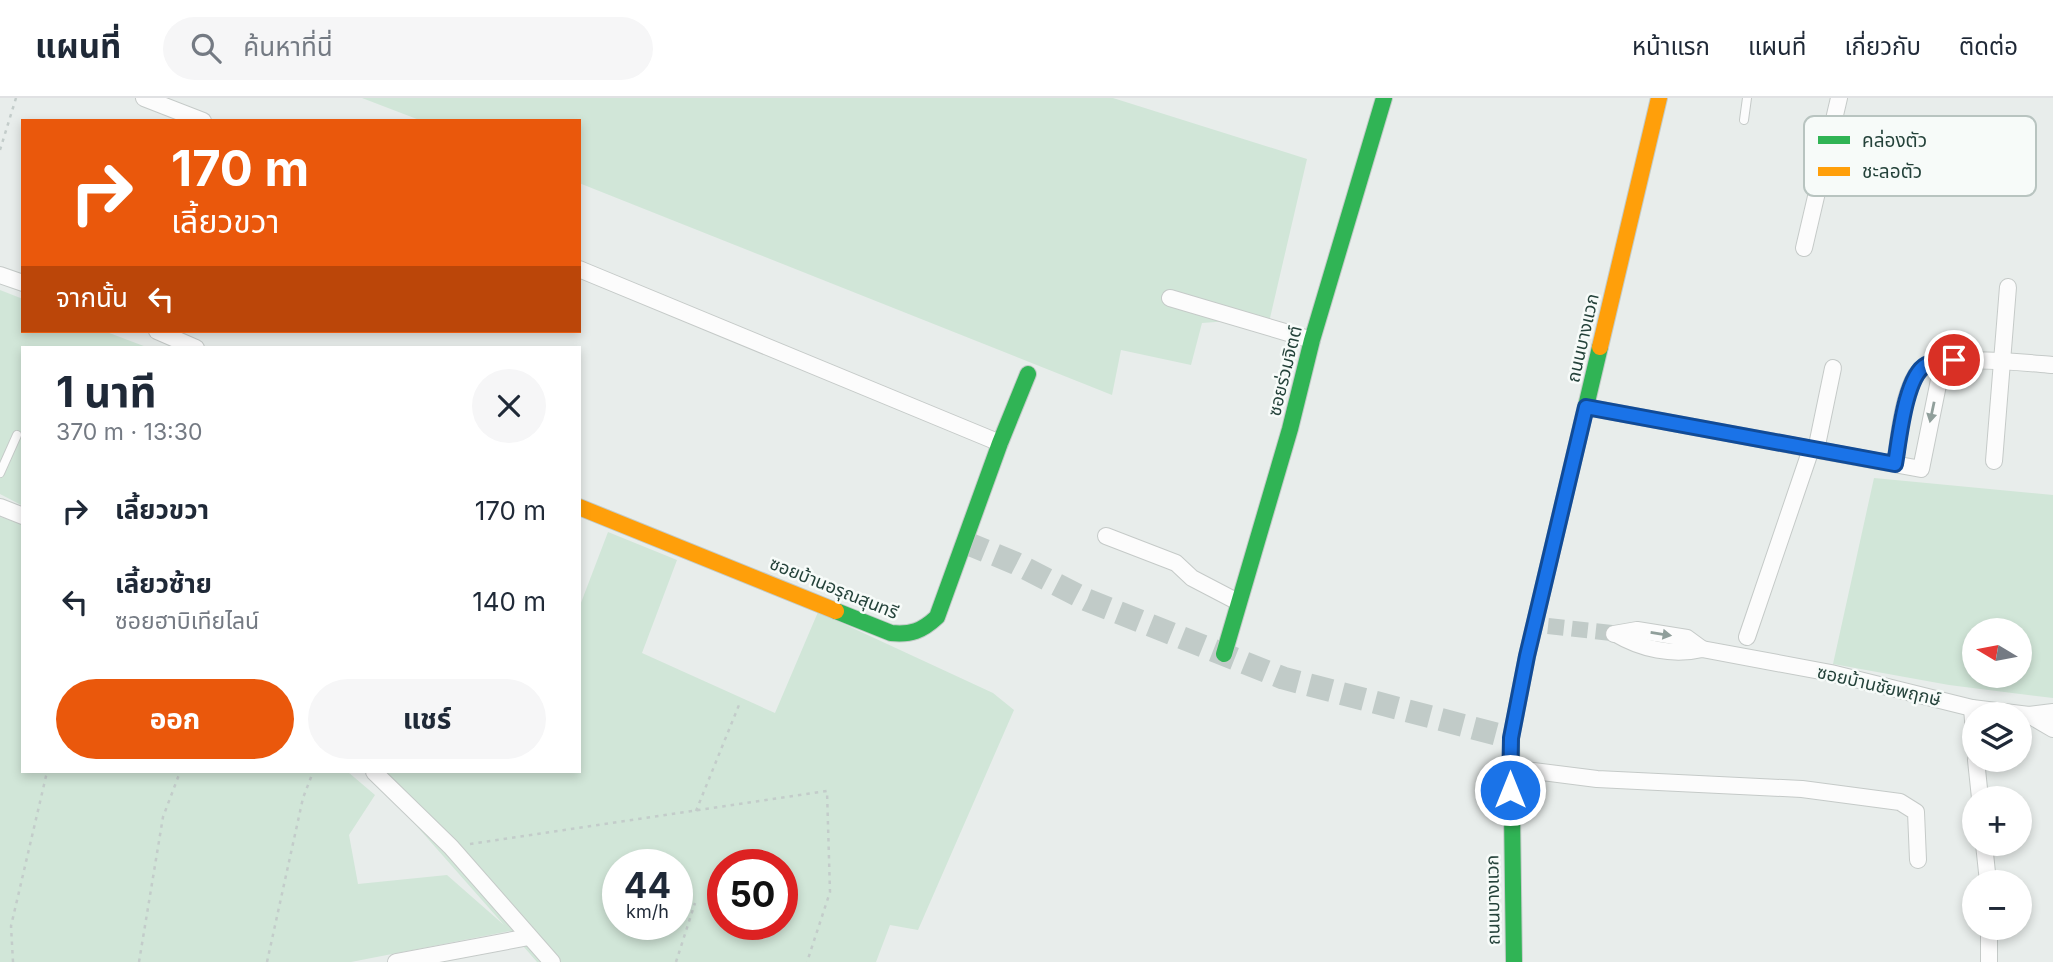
<!DOCTYPE html>
<html lang="th">
<meta charset="utf-8">
<style>
body{margin:0;font-family:Inter,"Noto Sans Thai",sans-serif;background:#f6f6f7;color:#1f2937;height:100vh;display:flex;flex-direction:column;font-size:26px;white-space:nowrap}
*{box-sizing:border-box;margin:0}
p{font-size:23px;color:#747a83}
.icon{flex:none;width:38px;height:38px;fill:none;stroke:currentColor;stroke-width:2;stroke-linecap:round;stroke-linejoin:round}
.map{position:relative;flex:1;overflow:hidden}
.sheet{position:absolute;left:21px;top:248px;width:560px;height:427px;display:flex;flex-direction:column;background:#fff;border-radius:0px;box-shadow:0 4px 10px #0003}
.sheet>*{flex:none}
.banner{position:absolute;left:21px;top:21px;width:560px;height:214px;border-radius:0px;box-shadow:0 4px 10px #0003;background:#ea580c;color:#fff;overflow:hidden}
.needle{width:46px;rotate:280deg}
.tools{position:absolute;left:1962px;top:520px;display:grid;gap:14px}
.tools a{display:grid;place-items:center;width:70px;height:70px;border-radius:50%;background:#fff;box-shadow:0 4px 10px #0003;font-size:35px}
.speed{position:absolute;left:602px;top:751px;display:flex;gap:14px;font-size:35px;font-weight:700;text-align:center}
.speed>*{display:grid;place-content:center;width:91px;height:91px;border-radius:50%;background:#fff;box-shadow:0 4px 10px #0003;line-height:1}
.speed small{font-size:18px;font-weight:400}
.speed .limit{border:10px solid #d22;background:#fff;color:#111}
.pin{position:absolute;display:grid;place-items:center;width:60px;height:60px;color:#fff;margin:-30px;border:4px solid #fff;border-radius:50%;box-shadow:0 2px 7px #0007}
.me{position:absolute;width:77px;margin:-38px;rotate:0deg;stroke-linejoin:round;filter:drop-shadow(0 0 5px #0008)}
.turn{display:flex;align-items:center;gap:24px;height:147px;padding:0 35px;font-size:32px}
.turn .icon{width:91px;height:91px;stroke-width:2.5}
.turn b{display:block;font-size:49px;line-height:60px}
.then{display:flex;align-items:center;height:66px;padding:0 35px;background:#0003;gap:14px;font-size:26px}
.round{display:grid;place-items:center;flex:none;width:74px;height:74px;border-radius:37px;background:#f6f6f7}
.head{display:flex;align-items:center;justify-content:space-between;height:119px;padding:0 35px}
h1{font-size:42px;font-weight:700;line-height:52px}
.button{display:flex;gap:14px;margin-top:auto;padding:14px 35px}
.button a{flex:1;height:80px;border-radius:42px;background:#ea580c;color:#fff;font-size:28px;font-weight:700;line-height:80px;text-align:center}
.button a+a{background:#f6f6f7;color:#1f2937}
ul{padding:0;list-style:none}
li{display:flex;align-items:center;gap:21px;height:91px;padding:0 35px}
li div{flex:1}
li b{display:block;font-size:26px}
li em{font-style:normal}
header{display:flex;align-items:center;gap:42px;box-sizing:border-box;height:98px;padding:0 35px;background:#fff;border-bottom:2px solid #e0e1e3}
header strong{font-size:33px}
nav{display:flex;gap:38px;margin-inline-start:auto;font-size:24px}
.search{width:490px;height:63px;background:#f6f6f7;display:flex;align-items:center;gap:18px;box-sizing:border-box;padding:0 24px;border-radius:38px;color:#747a83;font-size:26px}
.map>svg:first-child{display:block}
.green{fill:#d1e6d8;fill-rule:evenodd}
.lines{fill:none;stroke-linecap:round;stroke-linejoin:round}
.street-tunnel{stroke:#c1cbc8;stroke-width:16;stroke-dasharray:16 8;stroke-linecap:butt}
.secondary-tunnel{stroke:#c1cbc8;stroke-width:23;stroke-dasharray:23 11;stroke-linecap:butt}
.lane-casing{stroke:#c5cac8;stroke-width:10}
.street-casing{stroke:#c5cac8;stroke-width:18}
.fast-casing{stroke:#c3cbc8;stroke-width:18}
.slow-casing{stroke:#c3cbc8;stroke-width:18}
.path{stroke:#c3ccca;stroke-width:2.5;stroke-dasharray:3.5 5;stroke-linecap:butt}
.lane{stroke:#fcfcfc;stroke-width:8}
.street{stroke:#fcfcfc;stroke-width:16}
.fast{stroke:#30b455;stroke-width:16}
.slow{stroke:#ff9f0a;stroke-width:16}
.oneway{fill:#909f9b}
.route-casing{stroke:#114b97;stroke-width:18}
.route{stroke:#1a73e8;stroke-width:12}
.labels{text-anchor:middle;stroke-width:5;stroke-linejoin:round;paint-order:stroke}
.street-label{font-size:18px;fill:#24423a;stroke:#f7fbf9}
.key{fill:#f7fbf9;stroke:#b8c4c0;stroke-width:2}
.key-label{font-size:19px;fill:#24423a}
</style>
<header>
<strong>แผนที่</strong>
<div class="search"><svg class="icon" aria-label="search" viewBox="0 0 24 24"><circle cx="10" cy="10" r="6"/><path d="M15 15l6 6"/></svg>ค้นหาที่นี่</div>
<nav><a>หน้าแรก</a><a>แผนที่</a><a>เกี่ยวกับ</a><a>ติดต่อ</a></nav>
</header>
<div class="map">
<svg width="2053" height="864" viewBox="0 0 2053 864">
<rect width="100%" height="100%" fill="#e8edeb"/>
<g class="green">
<path d="M362 0H1113L1307 61 1270 220 1202 225 1191 267 1121 252 1112 297 579 85V23H422Z"/>
<path d="M0 192 23 201V233H104L149 250H23V408L0 396Z"/>
<path d="M1874 380 2053 397V600L1949 587 1833 566ZM2020 532V578H1974V532Z"/>
<path d="M0 419 23 426V674H348L375 697 349 737 358 786 447 777 504 827 369 674H579V510L608 434 677 462 642 555 775 615 818 514 993 595 1014 612 918 832 890 827 876 864H537L510 833 351 864H0ZM618 766H677V826H618ZM723 766H782V826H723Z"/>
</g>
<g class="lines">
<path class="street-tunnel" d="M1548 528 1612 535"/>
<path class="secondary-tunnel" d="M964 444 1015 465 1087 502 1283 580 1511 640"/>
<defs>
<g id="lane">
<path d="M1744 22 1747 0"/>
<path d="M0 375 17 337"/>
</g>
<g id="street">
<path d="M144 0 203 23"/>
<path d="M1804 150 1839 0"/>
<path d="M579 171 1000 345"/>
<path d="M0 177 23 185"/>
<path d="M1170 200 1312 242"/>
<path d="M157 233 196 250"/>
<path d="M1586 309 1921 371 1939 282 1954 262"/>
<path d="M1816 352 1833 270"/>
<path d="M1994 363 2008 189"/>
<path d="M1895 366C1899 340 1902 300 1916 277 1930 253 2026 265 2053 267"/>
<path d="M0 409 23 418"/>
<path d="M1106 438 1176 465 1192 480 1238 504"/>
<path d="M1614 536 1637 532 1687 540 1702 551"/>
<path d="M1616 536C1641 551 1673 558 1702 551L1831 575 1972 610 2029 617 2053 631"/>
<path d="M1747 539 1811 351"/>
<path d="M1972 610 1974 635"/>
<path d="M2029 617 2053 614"/>
<path d="M1976 662 1980 700"/>
<path d="M1510 670 1597 681 1802 691 1900 704 1916 714 1918 762"/>
<path d="M374 674 451 749 552 864"/>
<path d="M1984 746 1988 784"/>
<path d="M396 864 529 839"/>
<path d="M1989 864V830"/>
</g>
<g id="fast">
<path d="M836 513 891 535C911 537 922 533 937 519L1000 345 1028 276"/>
<path d="M1224 556 1290 331 1312 242 1384 0"/>
<path d="M1514 864 1511 640 1527 558 1600 249"/>
</g>
<g id="slow">
<path d="M1600 249 1659 0"/>
<path d="M579 409 836 513"/>
</g>
</defs>
<use href="#lane" class="lane-casing"/>
<use href="#street" class="street-casing"/>
<use href="#fast" class="fast-casing"/>
<use href="#slow" class="slow-casing"/>
<g class="path">
<path d="M0 52 16 0"/>
<path d="M696 713 739 607"/>
<path d="M470 746 827 693 830 794 807 864"/>
<path d="M13 864 11 828 47 674"/>
<path d="M139 864 163 719 180 674"/>
<path d="M267 864 303 700 313 674"/>
<path d="M676 864 695 805"/>
</g>
<use href="#lane" class="lane"/>
<use href="#street" class="street"/>
<use href="#fast" class="fast"/>
<use href="#slow" class="slow"/>
</g>
<defs><path id="oneway-solid" d="M-6-.8H1V-3.2L6.5 0L1 3.2V.8H-6Z" transform="scale(1.75)"/></defs>
<g class="oneway">
<use href="#oneway-solid" transform="translate(1932 314) rotate(102)"/>
<use href="#oneway-solid" transform="translate(1661 536) rotate(9)"/>
</g>
<g class="lines">
<defs>
<path id="route" d="M1510 692 1511 640 1527 558 1586 309 1895 366C1899 344 1905 278 1926 267 1934 263 1945 263 1954 262"/>
</defs>
<use href="#route" class="route-casing"/>
<use href="#route" class="route"/>
</g>
<g class="labels">
<g class="street-label">
<text transform="translate(1583 240) rotate(-77)" y="6">ถนนบางแวก</text>
<text transform="translate(1285 273) rotate(-76)" y="6">ซอยร่วมจิตต์</text>
<text transform="translate(834 490) rotate(22)" y="6">ซอยบ้านอรุณสุนทรี</text>
<text transform="translate(1879 588) rotate(13)" y="6">ซอยบ้านชัยพฤกษ์</text>
<text transform="translate(1493 802) rotate(-91)" y="6">ถนนบางแวก</text>
</g>
</g>
<rect x="1804" y="18" width="232" height="80" rx="10" class="key"/>
<rect x="1818" y="38" width="32" height="8" fill="#30b455"/>
<rect x="1818" y="69" width="32" height="9" fill="#ff9f0a"/>
<g class="key-label">
<text x="1862" y="49">คล่องตัว</text>
<text x="1862" y="80">ชะลอตัว</text>
</g>
</svg>
<div class="tools">
<a><svg class="needle" viewBox="-14 -14 28 28"><path d="M0-13l5 13h-10z" fill="#e53935"/><path d="M0 13l5-13h-10z" fill="#747a83"/></svg></a>
<a><svg class="icon" aria-label="layers" viewBox="0 0 24 24"><path d="M12 4l9 5-9 5-9-5zM3 14l9 5 9-5"/></svg></a>
<a>+</a>
<a>−</a>
</div>
<div class="speed"><div>44<small>km/h</small></div><div class="limit">50</div></div>
<div class="pin" style="left:1954px;top:262px;background:#d93025"><svg class="icon" aria-label="arrive" viewBox="0 0 24 24"><path d="M6 21V4h12l-3 4 3 4H6"/></svg></div>
<svg class="me" style="left:1510px;top:692px" viewBox="-20 -20 40 40"><circle r="17" fill="#1a73e8" stroke="#fff" stroke-width="3"/><path d="M0-11L8 9 0 5-8 9z" fill="#fff"/></svg>
<div class="banner">
<div class="turn"><svg class="icon" aria-label="right" viewBox="0 0 24 24"><path d="M7 20v-9h11M14 6l5 5-5 5"/></svg><div><b>170 m</b>เลี้ยวขวา</div></div>
<div class="then">จากนั้น<svg class="icon" aria-label="left" viewBox="0 0 24 24"><path d="M17 20v-9H6M10 6l-5 5 5 5"/></svg></div>
</div>
<section class="sheet">
<div class="head"><div><h1>1 นาที</h1><p>370 m · 13:30</p></div><a class="round"><svg class="icon" aria-label="close" viewBox="0 0 24 24"><path d="M6 6l12 12M18 6L6 18"/></svg></a></div>
<ul>
<li><svg class="icon" aria-label="right" viewBox="0 0 24 24"><path d="M7 20v-9h11M14 6l5 5-5 5"/></svg><div><b>เลี้ยวขวา</b></div><em>170 m</em></li>
<li><svg class="icon" aria-label="left" viewBox="0 0 24 24"><path d="M17 20v-9H6M10 6l-5 5 5 5"/></svg><div><b>เลี้ยวซ้าย</b><p>ซอยฮาบิเทียไลน์</p></div><em>140 m</em></li>
</ul>
<div class="button"><a>ออก</a><a>แชร์</a></div>
</section>
</div>
